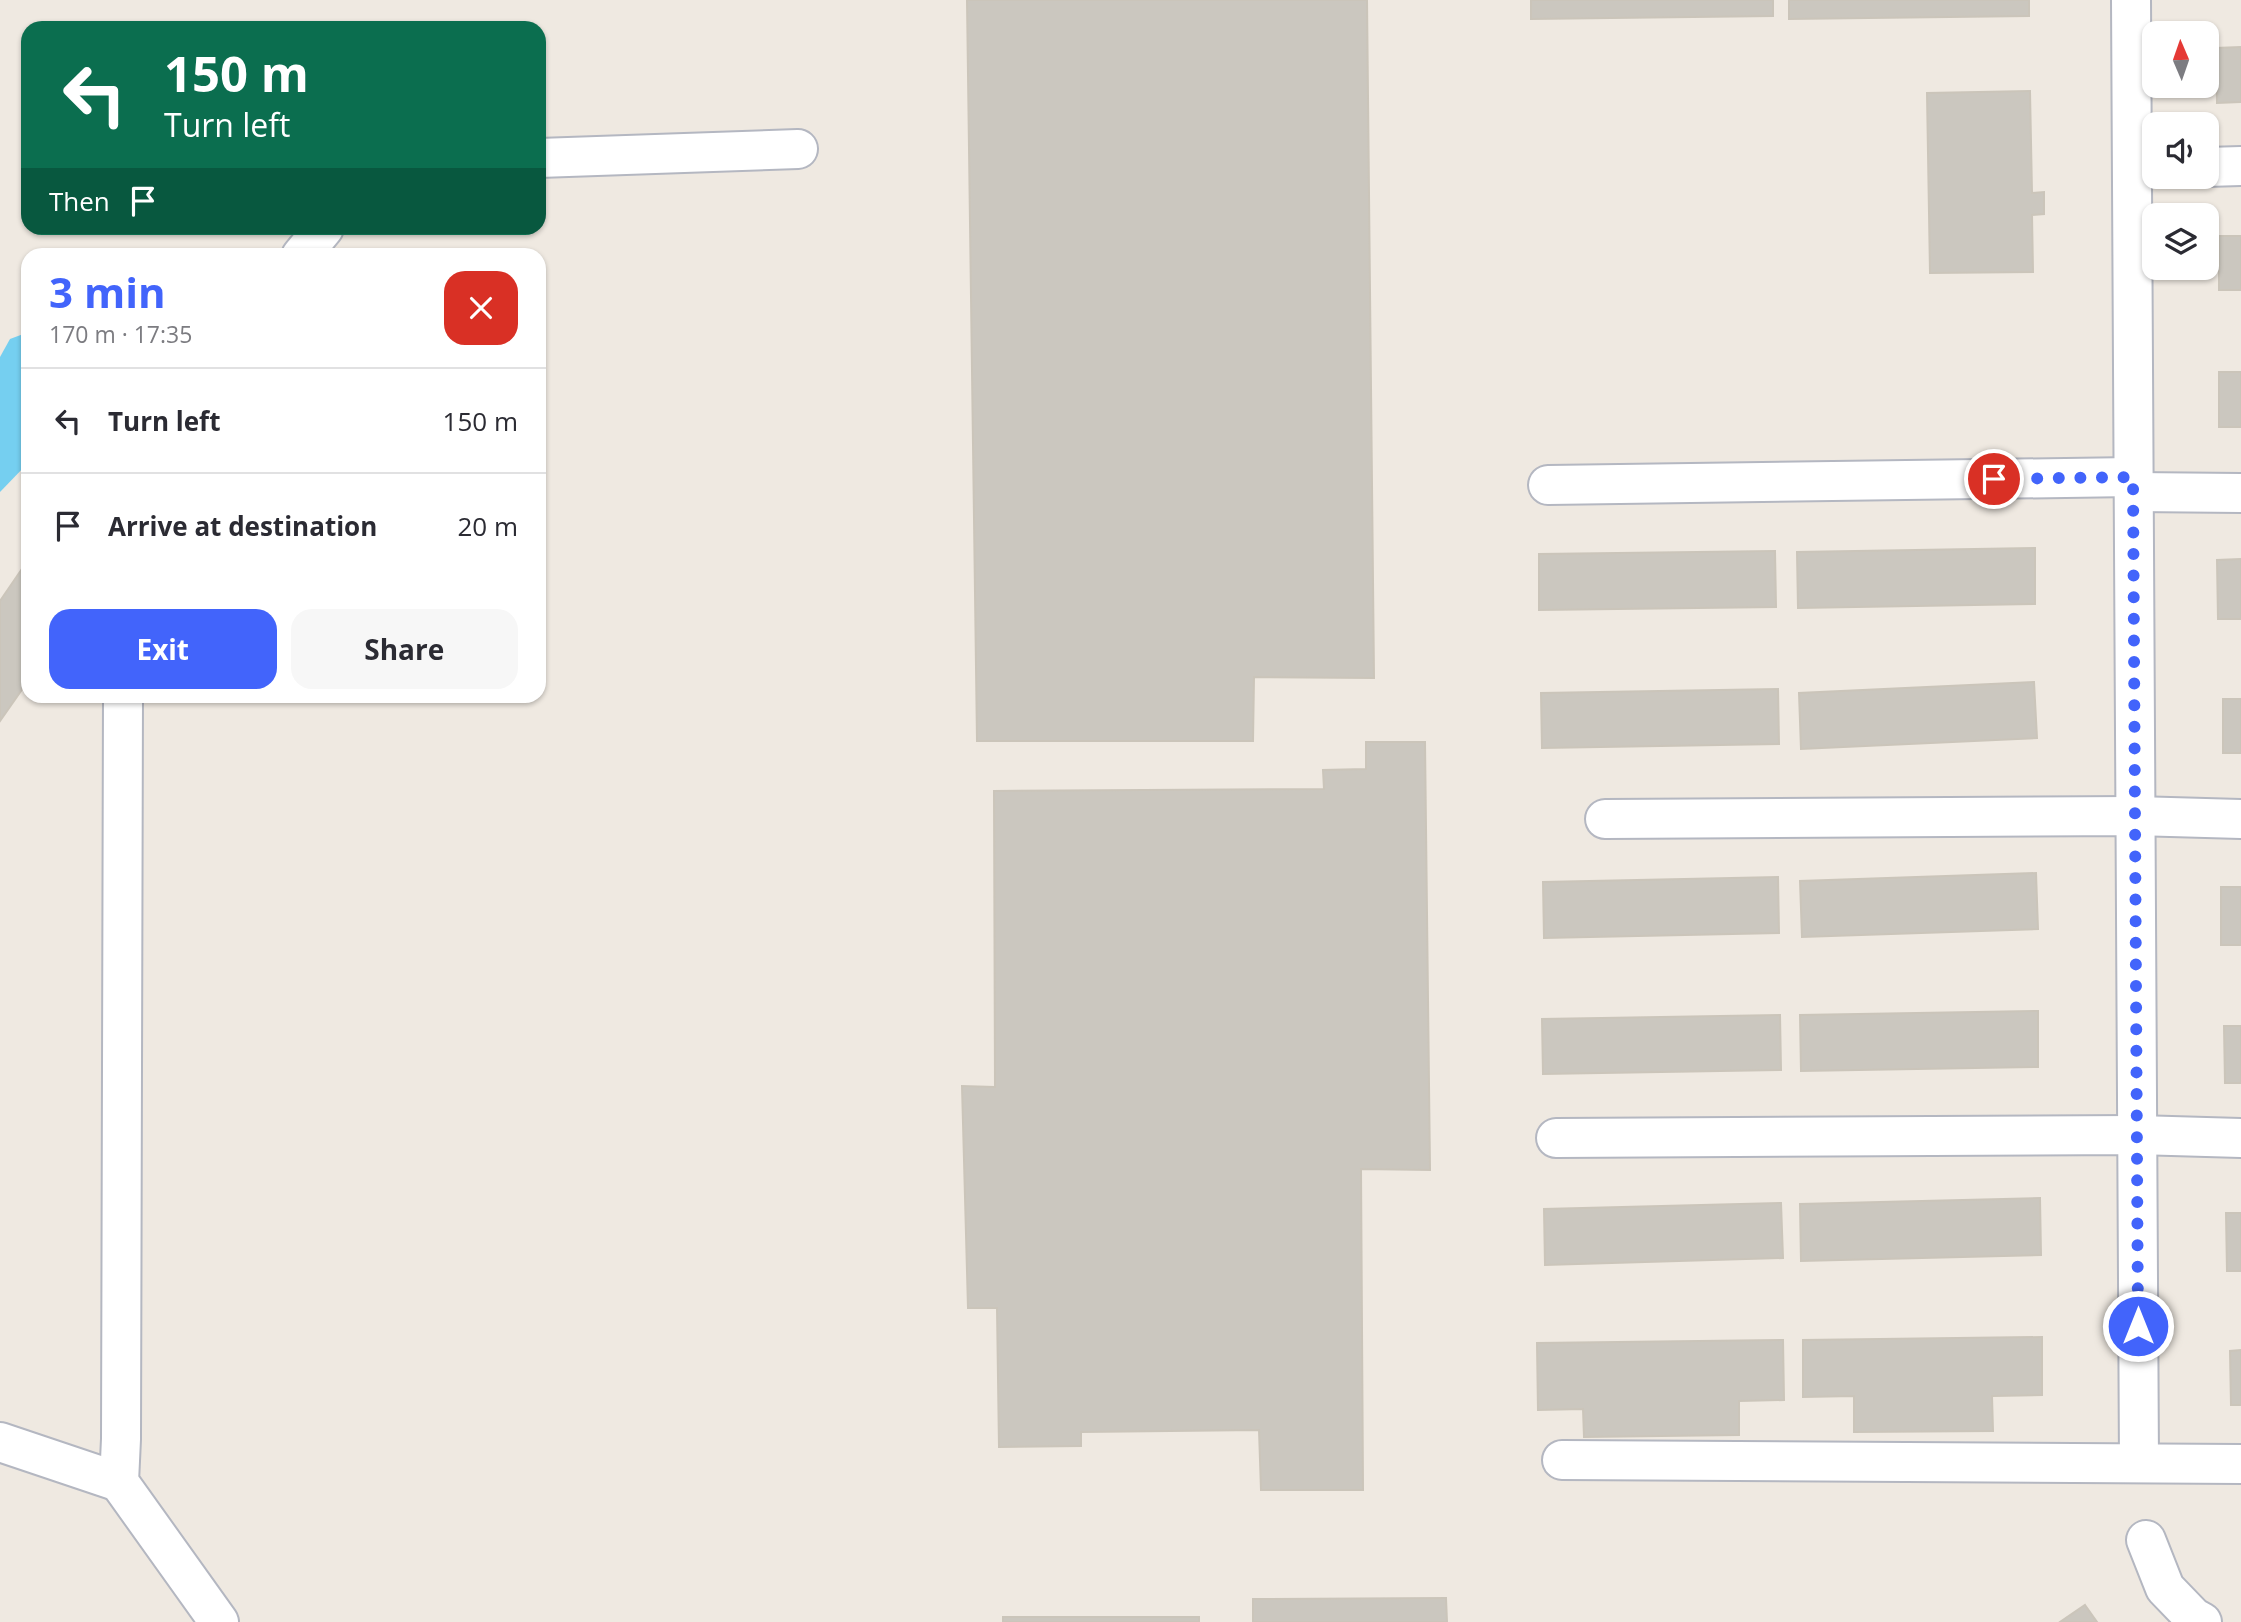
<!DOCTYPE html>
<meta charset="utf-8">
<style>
body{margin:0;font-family:"Open Sans",sans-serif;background:#f7f7f7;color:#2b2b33;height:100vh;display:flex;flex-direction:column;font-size:26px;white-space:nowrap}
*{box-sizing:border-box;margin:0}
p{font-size:23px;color:#7c7c81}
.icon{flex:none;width:38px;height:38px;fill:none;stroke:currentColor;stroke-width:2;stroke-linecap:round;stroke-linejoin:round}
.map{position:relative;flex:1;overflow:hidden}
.details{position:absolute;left:21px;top:248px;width:525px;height:455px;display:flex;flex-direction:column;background:#fff;border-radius:21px;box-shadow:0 2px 5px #0004}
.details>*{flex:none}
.top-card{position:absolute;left:21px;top:21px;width:525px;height:214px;border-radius:21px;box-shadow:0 2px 5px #0004;background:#0b6e4f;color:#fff;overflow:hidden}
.needle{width:46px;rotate:358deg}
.tools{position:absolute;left:2142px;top:21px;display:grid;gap:14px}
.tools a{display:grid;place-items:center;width:77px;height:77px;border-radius:14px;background:#fff;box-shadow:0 2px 5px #0004;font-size:35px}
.pin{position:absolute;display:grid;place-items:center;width:60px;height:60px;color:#fff;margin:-30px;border:4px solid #fff;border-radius:50%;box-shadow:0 2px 7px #0007}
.me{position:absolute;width:77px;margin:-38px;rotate:0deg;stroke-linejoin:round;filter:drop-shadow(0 0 5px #0008)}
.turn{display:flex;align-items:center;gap:24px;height:147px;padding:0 28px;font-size:32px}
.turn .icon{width:91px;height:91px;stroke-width:2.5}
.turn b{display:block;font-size:49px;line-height:60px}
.then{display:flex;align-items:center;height:66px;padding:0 28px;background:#0003;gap:14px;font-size:26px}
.round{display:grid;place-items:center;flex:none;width:74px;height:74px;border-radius:21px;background:#f7f7f7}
.headline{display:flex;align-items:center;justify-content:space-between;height:119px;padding:0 28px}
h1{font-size:42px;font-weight:700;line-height:52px;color:#4264fb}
.primary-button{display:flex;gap:14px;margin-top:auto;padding:14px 28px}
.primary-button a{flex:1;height:80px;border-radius:21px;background:#4264fb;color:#fff;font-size:28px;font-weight:700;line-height:80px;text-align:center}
.primary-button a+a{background:#f7f7f7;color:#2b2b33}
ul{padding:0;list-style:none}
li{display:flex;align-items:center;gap:21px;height:105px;padding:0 28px;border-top:2px solid #e1e1e2}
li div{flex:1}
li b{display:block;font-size:26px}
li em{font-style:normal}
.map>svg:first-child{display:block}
.water{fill:#75cff0}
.building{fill:#cbc7bf;stroke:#cbc5ba;stroke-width:2}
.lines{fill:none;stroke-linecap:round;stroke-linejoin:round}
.minor-casing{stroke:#b4b7c1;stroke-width:42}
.minor{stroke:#fff;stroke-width:38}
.route{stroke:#4264fb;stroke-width:12;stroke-dasharray:0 21.6}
</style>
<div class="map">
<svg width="2241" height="1622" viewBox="0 0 2241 1622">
<rect width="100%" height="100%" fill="#efe9e1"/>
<path class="water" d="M26 333H28V463L0 492V357L10 339Z"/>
<g class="building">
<path d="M967 0H1367L1374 678 1254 677 1253 741H977Z"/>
<path d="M1531 0H1773V16L1531 19Z"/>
<path d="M1789 0H2029V16L1789 19Z"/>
<path d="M2241 47V102L2217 103 2216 48Z"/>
<path d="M2030 91 2032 193 2044 192V214L2032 215 2033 272 1930 273 1927 93Z"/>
<rect x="2219" y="236" width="22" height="54"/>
<rect x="2219" y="372" width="22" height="55"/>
<path d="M2035 548V604L1798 608 1797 552Z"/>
<path d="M1775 551 1776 607 1539 610V554Z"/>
<path d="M2241 559V619H2218L2217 560Z"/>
<path d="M24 566 28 569V681L0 721V601Z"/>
<path d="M2034 682 2037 738 1801 749 1799 693Z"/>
<path d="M1778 689 1779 744 1542 748 1541 693Z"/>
<rect x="2223" y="699" width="18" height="54"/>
<path d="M1366 742H1425L1430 1170 1361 1169 1363 1490H1261L1259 1430 1081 1432V1446L999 1447 997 1308H968L962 1086 995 1087 994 791 1324 789 1323 770 1366 769Z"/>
<path d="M2036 873 2038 929 1802 937 1800 881Z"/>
<path d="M1778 877 1779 933 1544 938 1543 882Z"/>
<rect x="2221" y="887" width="20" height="58"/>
<path d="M2038 1011V1067L1801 1071 1800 1015Z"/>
<path d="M1780 1015 1781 1070 1543 1074 1542 1019Z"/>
<path d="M2224 1026H2241V1083H2225Z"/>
<path d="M2040 1198 2041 1255 1801 1261 1800 1204Z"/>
<path d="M1781 1203 1783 1258 1545 1265 1544 1209Z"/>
<path d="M2226 1213H2241V1271H2227Z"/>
<path d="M2042 1337V1395L1992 1396 1993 1431 1854 1432V1396L1803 1397V1340Z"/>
<path d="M1783 1340 1784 1400 1739 1401V1435L1584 1437 1583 1409 1538 1410 1537 1343Z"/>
<path d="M2241 1350V1405H2231L2230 1351Z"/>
<path d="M1446 1598 1447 1622H1253V1599Z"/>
<path d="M2085 1605 2097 1622H2060Z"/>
<rect x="1003" y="1617" width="196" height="5"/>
</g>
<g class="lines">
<defs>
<g id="minor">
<path d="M2131 0 2139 1463"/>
<path d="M539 158 798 149"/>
<path d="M2207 167 2241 166"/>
<path d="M301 256 324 228"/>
<path d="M1548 485 2133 477"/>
<path d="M2134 492 2241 493"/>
<path d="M123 696 121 1439 119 1482 219 1622"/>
<path d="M1605 819 2135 816 2241 819"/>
<path d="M1556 1138 2137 1135 2241 1138"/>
<path d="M0 1442 119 1482"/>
<path d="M1562 1460 2241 1464"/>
<path d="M2146 1540 2165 1588 2193 1617 2202 1622"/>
</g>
</defs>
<use href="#minor" class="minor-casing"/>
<use href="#minor" class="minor"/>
</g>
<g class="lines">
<path class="route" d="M1994 479 2133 477 2138 1326"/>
</g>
</svg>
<div class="tools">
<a><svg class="needle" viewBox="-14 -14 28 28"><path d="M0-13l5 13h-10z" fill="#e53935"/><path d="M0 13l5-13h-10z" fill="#7c7c81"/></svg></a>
<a><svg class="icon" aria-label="sound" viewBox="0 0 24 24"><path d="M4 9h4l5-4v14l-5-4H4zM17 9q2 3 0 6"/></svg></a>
<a><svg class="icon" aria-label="layers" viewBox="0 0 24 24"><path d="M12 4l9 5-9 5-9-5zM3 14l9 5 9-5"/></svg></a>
</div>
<div class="pin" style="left:1994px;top:479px;background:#d93025"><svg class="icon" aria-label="arrive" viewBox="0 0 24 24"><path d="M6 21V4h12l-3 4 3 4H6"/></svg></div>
<svg class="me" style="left:2138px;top:1326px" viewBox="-20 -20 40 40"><circle r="17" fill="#4264fb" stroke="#fff" stroke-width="3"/><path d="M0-11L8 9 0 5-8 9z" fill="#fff"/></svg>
<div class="top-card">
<div class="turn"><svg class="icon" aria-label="left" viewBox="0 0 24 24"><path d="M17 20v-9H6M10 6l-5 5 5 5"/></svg><div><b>150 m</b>Turn left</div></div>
<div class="then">Then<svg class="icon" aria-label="arrive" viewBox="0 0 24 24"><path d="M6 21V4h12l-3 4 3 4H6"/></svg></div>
</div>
<section class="details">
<div class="headline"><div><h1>3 min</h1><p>170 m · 17:35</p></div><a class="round" style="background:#d93025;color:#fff"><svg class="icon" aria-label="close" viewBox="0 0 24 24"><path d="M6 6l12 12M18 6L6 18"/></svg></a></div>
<ul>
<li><svg class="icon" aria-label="left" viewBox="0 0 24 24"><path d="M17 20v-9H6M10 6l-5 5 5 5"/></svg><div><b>Turn left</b></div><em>150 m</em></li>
<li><svg class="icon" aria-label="arrive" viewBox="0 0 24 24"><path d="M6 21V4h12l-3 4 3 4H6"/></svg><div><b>Arrive at destination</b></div><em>20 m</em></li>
</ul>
<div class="primary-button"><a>Exit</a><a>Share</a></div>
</section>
</div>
